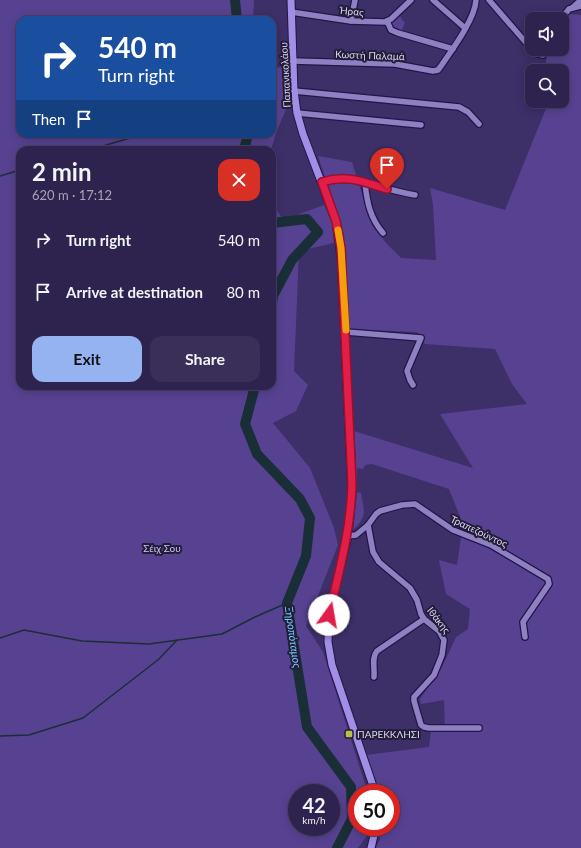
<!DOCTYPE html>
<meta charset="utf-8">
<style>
body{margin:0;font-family:Lato,sans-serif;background:#3a2f58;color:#f1f3f6;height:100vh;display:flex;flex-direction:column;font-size:15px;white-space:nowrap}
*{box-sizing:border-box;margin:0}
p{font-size:13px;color:#a7a4b6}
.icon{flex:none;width:22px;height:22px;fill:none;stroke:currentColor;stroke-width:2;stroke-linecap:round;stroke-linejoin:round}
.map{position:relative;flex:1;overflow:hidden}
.details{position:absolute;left:16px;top:146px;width:260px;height:244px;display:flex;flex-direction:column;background:#2e234e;border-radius:12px;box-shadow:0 2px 10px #0003,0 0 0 1px #494066}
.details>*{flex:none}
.top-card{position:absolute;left:16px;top:16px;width:260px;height:122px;border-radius:12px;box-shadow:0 2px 10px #0003,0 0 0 1px #494066;background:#1a4fa0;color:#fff;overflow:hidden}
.fabs{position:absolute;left:525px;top:12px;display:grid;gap:8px}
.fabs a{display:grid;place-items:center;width:44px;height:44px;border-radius:8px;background:#2e234e;box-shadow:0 2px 10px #0003,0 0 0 1px #494066;font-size:20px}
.speed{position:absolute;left:288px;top:784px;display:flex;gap:8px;font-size:20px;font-weight:700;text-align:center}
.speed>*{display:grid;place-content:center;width:52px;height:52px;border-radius:50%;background:#2e234e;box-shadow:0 2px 10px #0003,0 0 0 1px #494066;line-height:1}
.speed small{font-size:10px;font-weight:400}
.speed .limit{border:6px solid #d22;background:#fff;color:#111}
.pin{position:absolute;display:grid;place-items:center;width:34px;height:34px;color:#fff;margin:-41px -17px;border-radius:50% 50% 50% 0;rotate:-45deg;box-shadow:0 0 4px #0007}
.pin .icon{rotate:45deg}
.me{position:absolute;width:44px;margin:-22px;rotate:13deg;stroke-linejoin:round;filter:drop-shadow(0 0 3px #0008)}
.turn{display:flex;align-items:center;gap:14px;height:84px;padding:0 16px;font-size:18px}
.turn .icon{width:52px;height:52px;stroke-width:2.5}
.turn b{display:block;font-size:28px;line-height:34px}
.then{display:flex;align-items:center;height:38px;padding:0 16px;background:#0003;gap:8px;font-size:15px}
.round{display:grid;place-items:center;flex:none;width:42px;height:42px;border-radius:12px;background:#3a2f58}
.overview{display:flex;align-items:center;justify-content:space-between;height:68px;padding:0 16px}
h1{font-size:24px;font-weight:700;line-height:30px}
.button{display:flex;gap:8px;margin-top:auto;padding:8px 16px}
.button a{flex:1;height:46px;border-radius:12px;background:#95b2f1;color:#111;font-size:16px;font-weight:700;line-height:46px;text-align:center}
.button a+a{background:#3a2f58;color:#f1f3f6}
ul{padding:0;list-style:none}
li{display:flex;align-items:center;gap:12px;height:52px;padding:0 16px}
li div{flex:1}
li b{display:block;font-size:15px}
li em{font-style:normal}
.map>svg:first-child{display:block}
.green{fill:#574291;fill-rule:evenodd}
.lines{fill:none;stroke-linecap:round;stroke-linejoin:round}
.stream{stroke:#1a2e38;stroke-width:1.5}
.river{stroke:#1a2e38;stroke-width:10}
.minor-casing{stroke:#25144b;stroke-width:8}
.major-casing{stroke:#25144b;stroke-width:9}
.minor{stroke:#8d81c1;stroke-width:5.5}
.major{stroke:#a08fe4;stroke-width:7}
.route-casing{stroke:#92132f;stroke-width:10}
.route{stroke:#e11d48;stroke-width:7}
.slow{stroke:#f59e0b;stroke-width:7}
.poi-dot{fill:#b9c046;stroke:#231d37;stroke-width:1.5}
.labels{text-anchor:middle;stroke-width:4;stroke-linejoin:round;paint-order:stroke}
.street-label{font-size:10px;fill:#dcd6f9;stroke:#231d37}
.park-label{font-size:10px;fill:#ccc3f9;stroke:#231d37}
.poi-label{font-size:10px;fill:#dcd6f9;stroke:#231d37;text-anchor:start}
.water-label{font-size:11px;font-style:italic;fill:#6cccfc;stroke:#231d37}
</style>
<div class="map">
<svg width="581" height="848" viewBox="0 0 581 848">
<rect width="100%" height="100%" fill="#3d2f68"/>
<g class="green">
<path d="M0 0H254L253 20H20V134H272V68L284 67 287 107 276 133 271 150H20V386H272V202L283 220 324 205 332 223 334 243 299 251 294 371 308 385 296 411 273 423 310 468 334 528 338 545 306 626 323 652 365 784 367 793H357V827H368L366 837 358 848H0ZM297 793H331V827H297Z"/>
<path d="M399 14 403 21 405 22 401 33 393 30 390 21Z"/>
<path d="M568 14 581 15V848H376L380 839V827H391V793H379L366 755 429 747 431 731 445 730 444 700 421 704 420 699 442 667 456 637 468 629 470 609 446 594 439 560 457 565 463 524 449 489 372 464 365 465 363 469 357 468 356 492 361 493C364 512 368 515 353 530L351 529 353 459 356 458 354 431 473 468 440 414 527 404 512 384 495 349 425 344 417 332 347 329 344 235 318 156 352 162 372 225 387 244 401 258 436 260 433 205 430 188 505 210 549 101H562V71H547L546 60 551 49H562V24Z"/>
</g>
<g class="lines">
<g class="stream">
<path d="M89 150 144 134"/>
<path d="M0 176 20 170"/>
<path d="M0 638 24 630 82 641 149 644 222 634 255 617 287 603"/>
<path d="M0 736 29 735 83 718 159 659 177 640"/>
</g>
<g class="river">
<path d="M235 0 237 20"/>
<path d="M244 150 248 134"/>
<path d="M272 223 307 219 318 232 292 260 273 296 272 303"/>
<path d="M255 386 245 424 257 454 300 499 310 518 306 556 287 603 307 727 351 787 352 819 337 848"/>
</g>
<defs>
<g id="minor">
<path d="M433 0 465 28"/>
<path d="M489 0 535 53 543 55 549 49"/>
<path d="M572 8 581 0"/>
<path d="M291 12 351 21 385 22 391 19 411 0"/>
<path d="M561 19 569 9 581 6"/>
<path d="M351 21 355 0"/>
<path d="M387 21 391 30 398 33 453 49"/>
<path d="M293 61 395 64 433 71 438 70 441 66C452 50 475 19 476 0"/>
<path d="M294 91 459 107 468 112 479 124"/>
<path d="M297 113 421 125"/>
<path d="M322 182C345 175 358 181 381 187 392 190 403 193 415 195"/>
<path d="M365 183C367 202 370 218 383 233"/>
<path d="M346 332 421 338 407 371 410 380 413 385"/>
<path d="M368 525 376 514 380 511 402 505 415 504 453 530 491 545 548 579 549 584 523 622 525 637"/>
<path d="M348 536 356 535 368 525 373 552 379 562 410 588 417 600 421 614 424 619 439 631 444 640 442 655 434 675 414 697V701L421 725 424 727 429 728H479"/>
<path d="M374 677C375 668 371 658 377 651L424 619"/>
</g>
<g id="major">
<path d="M291 0 294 91 297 113 303 134 336 221 341 256 352 496 348 536 329 615 328 642 332 665 372 783 375 793"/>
<path d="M371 848 376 827"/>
</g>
</defs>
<use href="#minor" class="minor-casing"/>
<use href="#major" class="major-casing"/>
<use href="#minor" class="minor"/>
<use href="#major" class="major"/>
</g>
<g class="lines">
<defs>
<path id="route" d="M329 615C339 572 351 529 352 484L341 248 336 221 322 182C347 174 363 182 387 189"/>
</defs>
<use href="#route" class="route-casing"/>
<use href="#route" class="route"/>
<path class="slow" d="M338 230 341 248 346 330"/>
</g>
<rect class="poi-dot" x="345" y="730" width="8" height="8" rx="2"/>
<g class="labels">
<g class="street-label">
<text transform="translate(352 11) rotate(6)" y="4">Ήρας</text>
<text transform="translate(370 55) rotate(2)" y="4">Κωστή Παλαμά</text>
<text transform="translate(285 75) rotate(-93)" y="4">Παπανικολάου</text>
<text transform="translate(479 531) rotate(25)" y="4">Τραπεζούντος</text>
<text transform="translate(439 620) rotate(52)" y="4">Ιθάκης</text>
</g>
<g class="park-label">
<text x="162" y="552">Σέιχ Σου</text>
</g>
<g class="poi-label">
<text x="357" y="738">ΠΑΡΕΚΚΛΗΣΙ</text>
</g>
<g class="water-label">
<text transform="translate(293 637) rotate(82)" y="4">Ξηροπόταμος</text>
</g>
</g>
</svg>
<div class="fabs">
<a><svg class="icon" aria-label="sound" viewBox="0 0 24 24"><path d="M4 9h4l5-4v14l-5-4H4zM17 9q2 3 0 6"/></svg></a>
<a><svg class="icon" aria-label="search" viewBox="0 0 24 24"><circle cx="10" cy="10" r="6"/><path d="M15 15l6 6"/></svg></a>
</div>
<div class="speed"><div>42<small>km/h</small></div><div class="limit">50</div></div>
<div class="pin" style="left:387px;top:189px;background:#d93025"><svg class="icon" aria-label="arrive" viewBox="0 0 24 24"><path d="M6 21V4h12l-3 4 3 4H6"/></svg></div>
<svg class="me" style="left:329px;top:615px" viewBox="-20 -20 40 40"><circle r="19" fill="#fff"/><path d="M0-13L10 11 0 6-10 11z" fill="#e11d48"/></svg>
<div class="top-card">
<div class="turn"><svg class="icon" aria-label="right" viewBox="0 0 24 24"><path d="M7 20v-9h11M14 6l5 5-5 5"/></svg><div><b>540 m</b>Turn right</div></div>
<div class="then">Then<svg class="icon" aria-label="arrive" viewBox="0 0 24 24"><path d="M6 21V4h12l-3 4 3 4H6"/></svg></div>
</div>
<section class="details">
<div class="overview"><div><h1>2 min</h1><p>620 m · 17:12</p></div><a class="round" style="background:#d93025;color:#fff"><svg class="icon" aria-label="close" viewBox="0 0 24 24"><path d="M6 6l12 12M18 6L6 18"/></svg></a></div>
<ul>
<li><svg class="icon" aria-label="right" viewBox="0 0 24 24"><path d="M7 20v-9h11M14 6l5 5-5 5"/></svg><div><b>Turn right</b></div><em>540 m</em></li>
<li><svg class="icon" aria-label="arrive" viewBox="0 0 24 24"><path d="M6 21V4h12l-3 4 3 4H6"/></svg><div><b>Arrive at destination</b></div><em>80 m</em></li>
</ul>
<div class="button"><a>Exit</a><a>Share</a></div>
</section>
</div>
